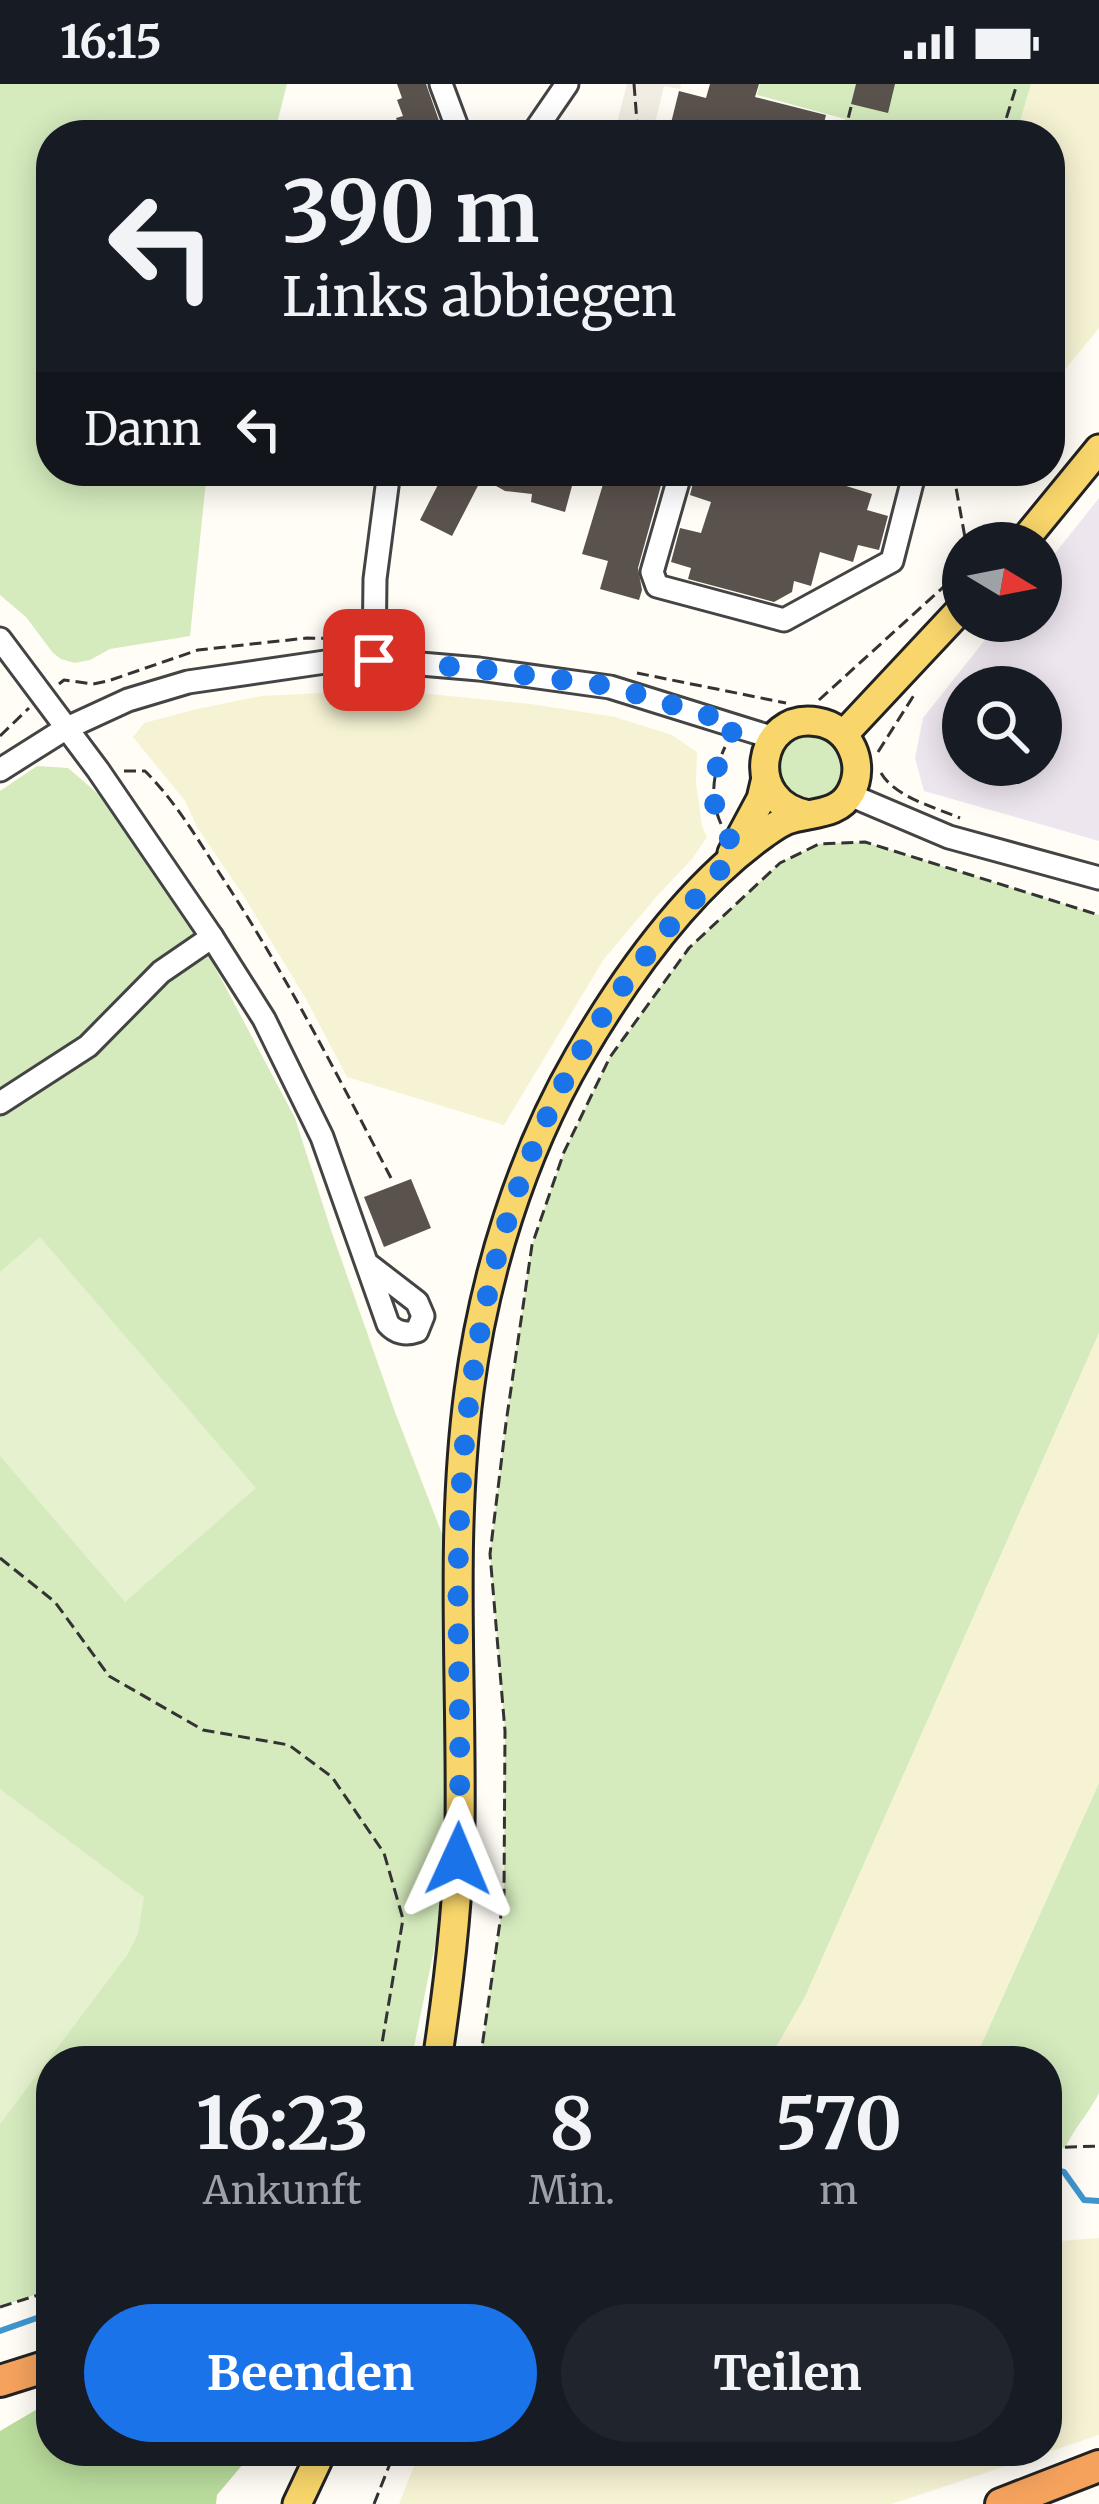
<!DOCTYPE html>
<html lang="de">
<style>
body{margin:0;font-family:Merriweather,serif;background:#20242c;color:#f1f3f6;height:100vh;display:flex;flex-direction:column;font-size:45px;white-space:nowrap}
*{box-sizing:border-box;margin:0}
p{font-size:39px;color:#9ea1a6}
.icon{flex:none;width:66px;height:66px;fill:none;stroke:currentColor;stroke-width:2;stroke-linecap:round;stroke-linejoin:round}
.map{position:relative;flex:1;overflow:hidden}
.drawer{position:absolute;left:36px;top:1962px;width:1026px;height:420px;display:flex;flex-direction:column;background:#171b24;border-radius:48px;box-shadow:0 6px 30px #0003}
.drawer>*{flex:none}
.top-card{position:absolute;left:36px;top:36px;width:1029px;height:366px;border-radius:48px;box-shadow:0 6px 30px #0003;background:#171b24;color:#f1f3f6;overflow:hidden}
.needle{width:78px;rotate:100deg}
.fabs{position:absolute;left:942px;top:438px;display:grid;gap:24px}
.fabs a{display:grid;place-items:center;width:120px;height:120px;border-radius:50%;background:#171b24;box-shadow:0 6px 30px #0003;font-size:60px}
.pin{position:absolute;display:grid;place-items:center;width:102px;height:102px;color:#fff;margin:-51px;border-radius:24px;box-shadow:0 6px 18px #0006}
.me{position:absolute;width:132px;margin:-66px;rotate:1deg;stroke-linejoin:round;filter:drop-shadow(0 0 9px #0008)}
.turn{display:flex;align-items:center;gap:42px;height:252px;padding:0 48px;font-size:54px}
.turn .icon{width:156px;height:156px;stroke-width:2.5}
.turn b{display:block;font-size:84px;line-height:102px}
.then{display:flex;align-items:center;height:114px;padding:0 48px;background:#0003;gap:24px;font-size:45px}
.eta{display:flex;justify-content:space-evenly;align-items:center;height:204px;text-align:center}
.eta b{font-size:72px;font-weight:700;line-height:84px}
.action{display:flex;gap:24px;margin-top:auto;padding:24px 48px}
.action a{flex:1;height:138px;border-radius:72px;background:#1a73e8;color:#fff;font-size:48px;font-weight:700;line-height:138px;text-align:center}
.action a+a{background:#20242c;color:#f1f3f6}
.status{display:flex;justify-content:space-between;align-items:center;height:84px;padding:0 60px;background:#171b24;direction:ltr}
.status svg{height:33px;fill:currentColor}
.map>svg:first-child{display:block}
.industrial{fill:#eee6ef;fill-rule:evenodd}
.farmland{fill:#f6f3d4}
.green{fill:#d5ebbd}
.forest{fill:#b9dc9c}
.pitch{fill:#e6f2cf}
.plaza{fill:#f1ede2}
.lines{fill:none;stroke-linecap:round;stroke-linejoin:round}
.stream{stroke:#3f96cf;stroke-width:6}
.building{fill:#5a524d}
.minor-casing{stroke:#444;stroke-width:27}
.major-casing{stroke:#222;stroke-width:33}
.highway-casing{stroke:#222;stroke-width:36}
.path{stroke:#333;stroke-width:3;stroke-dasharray:12 6;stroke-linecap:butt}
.minor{stroke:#fff;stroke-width:21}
.major{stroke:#f9d66b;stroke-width:27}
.highway{stroke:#f5a25d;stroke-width:30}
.route{stroke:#1a73e8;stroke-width:21;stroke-dasharray:0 37.8}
</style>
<div class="status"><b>16:15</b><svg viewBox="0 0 49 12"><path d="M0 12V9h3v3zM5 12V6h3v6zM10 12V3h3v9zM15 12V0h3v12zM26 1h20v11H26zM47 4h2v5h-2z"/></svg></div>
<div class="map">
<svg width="1099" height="2420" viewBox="0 0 1099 2420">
<rect width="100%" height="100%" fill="#fffdf5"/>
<path class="industrial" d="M1099 414V757L924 707 915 674 923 634 1000 537H1041V487ZM963 603H1041V681H963Z"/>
<g class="farmland">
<path d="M1031 0H1099V244L1050 304V51H1016Z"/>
<path d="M340 608H410L531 620 615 633 672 651 697 668 696 699 702 742 707 753 692 775 658 811 604 875 504 1041 347 993 306 915 243 811 197 743 185 717 133 653 144 639 197 625 261 612Z"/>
<path d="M1099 1249V1699L974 1977H768L805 1913Z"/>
<path d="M1099 2154V2351L892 2420H399L420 2367H1047V2158Z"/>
</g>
<g class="green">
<path d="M0 0H287L274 51H51V387H207L190 552 110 565 90 576 75 579 61 575 53 569 26 533 0 511Z"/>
<path d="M760 0H1031L1016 51H886L878 48 877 51H843L845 35 757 11Z"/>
<path d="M826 647 851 677 839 714 789 719 773 673 788 651Z"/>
<path d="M37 682 68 684 110 720 200 855 295 1034 331 1146 395 1328 444 1455V1766L436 1856 411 1977H51V2205L0 2223V707Z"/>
<path d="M865 758 1099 831V1249L805 1913 768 1977H480L504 1810 505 1647 490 1470 506 1339 532 1161 564 1068 610 973 689 864 780 779 819 760Z"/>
<path d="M1099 1699V2009C1090 2028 1074 2044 1065 2064H1047V1977H974Z"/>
</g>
<path class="forest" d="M51 2317V2367H254L217 2411 216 2420H0V2347Z"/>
<g class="pitch">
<path d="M40 1153 256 1404 125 1518 0 1372V1188Z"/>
<path d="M0 1705 144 1813 138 1850 128 1870 0 2040Z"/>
</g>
<path class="plaza" d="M627 0H681L680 5 664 2 652 51H614Z"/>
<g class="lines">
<g class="stream">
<path d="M1047 2084 1064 2088 1084 2116 1099 2117"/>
<path d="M0 2247 51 2229"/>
</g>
</g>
<g class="building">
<path d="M397 0H426L443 48 434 51H402L396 34 403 32 397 16 402 14Z"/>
<path d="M710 0H759L755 13 826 31 821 51H668L679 7 706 14Z"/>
<path d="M856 0H895L888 29 851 20Z"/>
<path d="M445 387H576L565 428 531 418 532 410 505 407 482 394 452 452 420 436Z"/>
<path d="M607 387H665L638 484 642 506 639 516 600 505 608 477 582 470Z"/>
<path d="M696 387H847L843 401 872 410 867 426 888 432 879 466 858 461 853 478 820 468 811 502 794 497 792 508 774 518 688 495 691 484 671 478 680 444 701 449 711 418 690 411Z"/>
<path d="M411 1095 431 1144 384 1163 364 1113Z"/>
</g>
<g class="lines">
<defs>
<g id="minor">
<path d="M441 0 460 51"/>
<path d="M532 51 567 0"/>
<path d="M681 387 652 488 657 502 784 536 892 477 915 387"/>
<path d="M0 555 98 686 212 853 264 935 322 1053 388 1240C396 1249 406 1251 417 1247L423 1232 417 1218 369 1181"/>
<path d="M374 576 375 495 389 387"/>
<path d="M0 686 65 645 128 616 188 598 332 577 374 576 479 585 610 603 774 654"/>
<path d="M850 711 949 753 1099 794"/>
<path d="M0 1019 88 962 161 888 212 853"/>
</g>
<g id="major">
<path d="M1022 459 1099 365"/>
<path d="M844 650 963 523"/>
<path d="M732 769 761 715 765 698"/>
<path d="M437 1977C449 1899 458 1821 460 1742 462 1597 450 1451 469 1307 484 1192 521 1072 579 972 626 891 687 805 764 750 771 745 779 739 787 736 809 728 839 732 851 708 866 680 850 643 818 638 757 627 741 719 809 731"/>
<path d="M297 2420 322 2367"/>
</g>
<g id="highway">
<path d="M0 2297 51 2281"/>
<path d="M1001 2420 1099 2382"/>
</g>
</defs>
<use href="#minor" class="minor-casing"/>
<use href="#major" class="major-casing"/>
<use href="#highway" class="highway-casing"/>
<g class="path">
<path d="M634 0 638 51"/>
<path d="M831 41 844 45"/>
<path d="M844 51 851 23"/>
<path d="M1001 51 1017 0"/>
<path d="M953 387 966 459"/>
<path d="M637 589 786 619"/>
<path d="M59 600 64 596 93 600 108 597 198 566 307 554 353 555"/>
<path d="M819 616 961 487 963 480"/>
<path d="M0 652 29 624"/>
<path d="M878 668 914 611"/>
<path d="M124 687H145C176 718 198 756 222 793 285 889 338 992 391 1094"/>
<path d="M881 689C895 713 934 723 960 734"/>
<path d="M721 740C709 713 713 689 725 663"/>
<path d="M0 1474 55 1518 109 1592 203 1646 289 1661 332 1693 384 1769 403 1835 379 1977"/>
<path d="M480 1977 504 1810 505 1647 490 1470 506 1339 532 1161 564 1068 610 973 689 864 780 779 819 760 865 758 1099 831"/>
<path d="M1047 2064 1099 2062"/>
<path d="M0 2223 51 2207"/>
<path d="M374 2420 395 2367"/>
</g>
<use href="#minor" class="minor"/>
<use href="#major" class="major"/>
<use href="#highway" class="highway"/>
</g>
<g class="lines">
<path class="route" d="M374 576 479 585 610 602 736 640C712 687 701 716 735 763 717 797 685 823 660 854 620 903 584 957 556 1014 480 1168 458 1340 458 1510 458 1598 462 1687 458 1775"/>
</g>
</svg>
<div class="fabs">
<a><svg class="needle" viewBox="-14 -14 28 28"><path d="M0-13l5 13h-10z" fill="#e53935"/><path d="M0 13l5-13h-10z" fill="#9ea1a6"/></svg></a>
<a><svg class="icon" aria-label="search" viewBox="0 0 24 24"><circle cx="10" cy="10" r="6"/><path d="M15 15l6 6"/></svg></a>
</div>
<div class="pin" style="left:374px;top:576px;background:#d93025"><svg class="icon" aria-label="arrive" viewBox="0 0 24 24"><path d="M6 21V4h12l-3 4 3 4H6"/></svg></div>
<svg class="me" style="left:458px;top:1775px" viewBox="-20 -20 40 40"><path d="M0-17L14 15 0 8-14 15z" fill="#1a73e8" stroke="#fff" stroke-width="4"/></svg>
<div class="top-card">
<div class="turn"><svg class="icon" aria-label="left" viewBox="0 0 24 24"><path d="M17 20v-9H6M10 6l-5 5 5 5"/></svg><div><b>390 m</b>Links abbiegen</div></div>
<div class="then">Dann<svg class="icon" aria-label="left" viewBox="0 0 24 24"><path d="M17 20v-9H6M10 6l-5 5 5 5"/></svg></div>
</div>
<section class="drawer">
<div class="eta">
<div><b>16:23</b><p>Ankunft</p></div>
<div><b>8</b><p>Min.</p></div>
<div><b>570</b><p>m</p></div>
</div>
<div class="action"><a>Beenden</a><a>Teilen</a></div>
</section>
</div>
